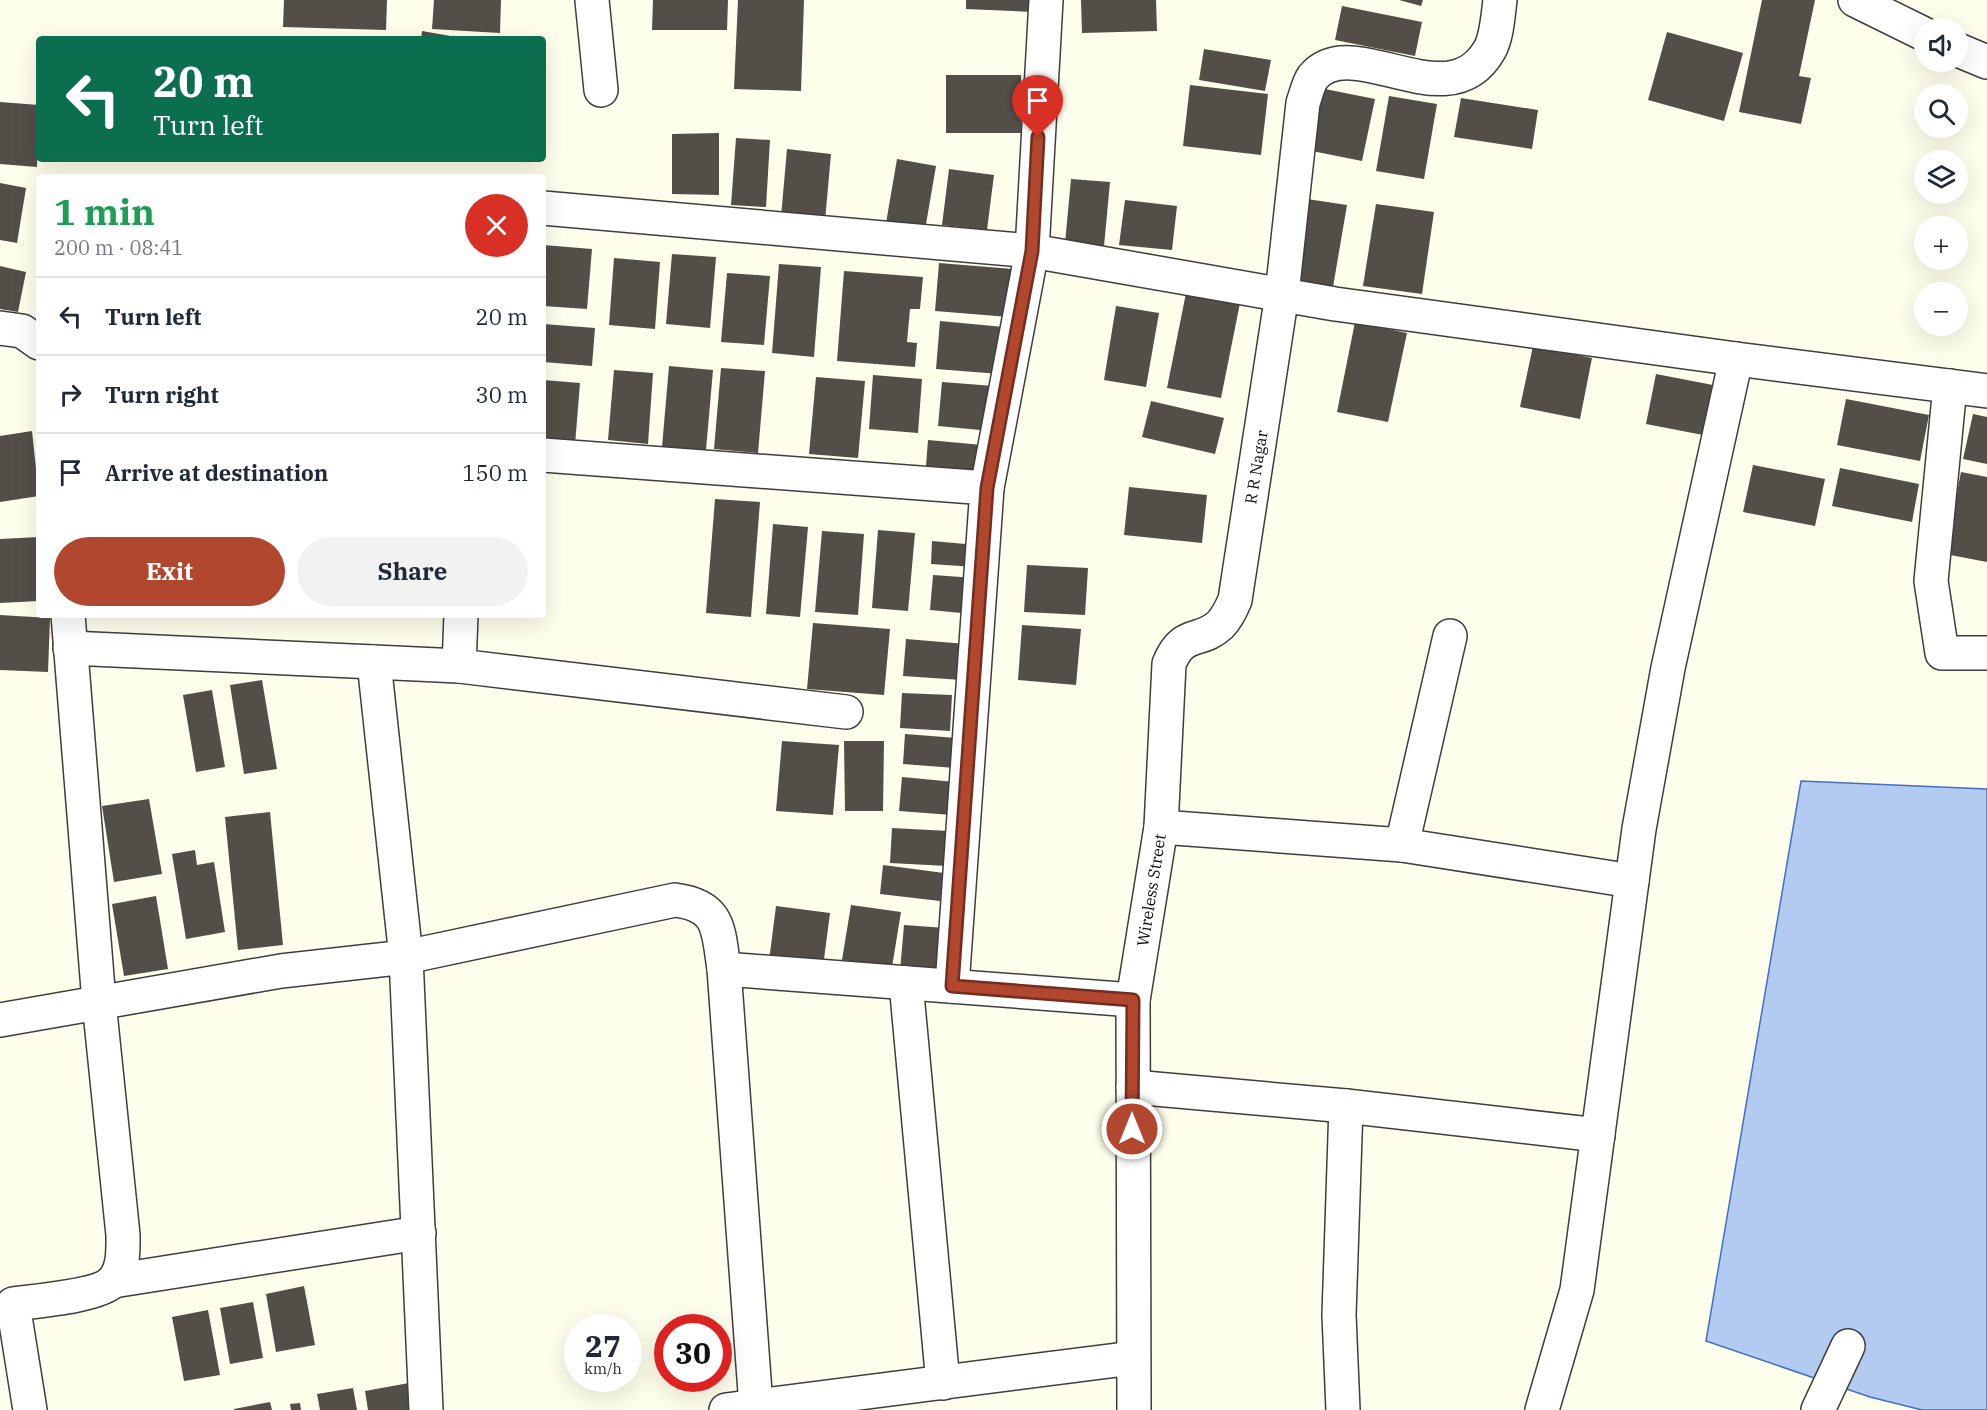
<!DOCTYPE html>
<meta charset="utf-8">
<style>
body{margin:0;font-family:"IBM Plex Serif",serif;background:#f2f2f3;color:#1f2937;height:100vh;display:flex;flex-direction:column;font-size:22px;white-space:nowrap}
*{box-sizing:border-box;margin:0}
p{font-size:20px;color:#747a83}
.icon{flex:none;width:33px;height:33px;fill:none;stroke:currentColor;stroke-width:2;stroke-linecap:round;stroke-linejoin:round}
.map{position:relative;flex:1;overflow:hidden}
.panel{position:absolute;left:36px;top:174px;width:510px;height:444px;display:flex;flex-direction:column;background:#fff;border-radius:6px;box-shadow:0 6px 24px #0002}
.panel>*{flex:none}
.top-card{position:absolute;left:36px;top:36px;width:510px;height:126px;border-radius:6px;box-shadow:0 6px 24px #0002;background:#0b6e4f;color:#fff;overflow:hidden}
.fabs{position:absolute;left:1914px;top:18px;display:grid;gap:12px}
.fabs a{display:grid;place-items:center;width:54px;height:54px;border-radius:50%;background:#fff;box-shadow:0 6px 24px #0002;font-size:30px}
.speed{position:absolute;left:564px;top:1314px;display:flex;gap:12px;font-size:30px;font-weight:700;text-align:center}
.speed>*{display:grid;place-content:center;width:78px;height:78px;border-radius:50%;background:#fff;box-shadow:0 6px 24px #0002;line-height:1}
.speed small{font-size:15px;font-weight:400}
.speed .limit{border:9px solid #d22;background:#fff;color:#111}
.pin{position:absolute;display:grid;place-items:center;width:51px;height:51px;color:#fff;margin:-62px -26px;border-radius:50% 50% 50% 0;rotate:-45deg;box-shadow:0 0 6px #0007}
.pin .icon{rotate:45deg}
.me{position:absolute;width:66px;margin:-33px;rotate:0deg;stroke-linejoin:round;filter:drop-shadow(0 0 4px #0008)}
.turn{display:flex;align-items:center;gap:21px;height:126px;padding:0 18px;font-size:27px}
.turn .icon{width:78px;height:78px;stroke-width:2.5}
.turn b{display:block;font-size:42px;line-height:51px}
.round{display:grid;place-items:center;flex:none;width:63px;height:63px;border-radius:32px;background:#f2f2f3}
.summary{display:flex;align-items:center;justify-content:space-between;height:102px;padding:0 18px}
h1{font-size:36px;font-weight:800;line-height:45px;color:#1e9e55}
.primary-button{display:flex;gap:12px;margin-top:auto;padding:12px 18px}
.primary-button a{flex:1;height:69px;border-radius:36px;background:#b0472e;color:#fff;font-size:24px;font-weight:800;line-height:69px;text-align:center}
.primary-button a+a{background:#f2f2f3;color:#1f2937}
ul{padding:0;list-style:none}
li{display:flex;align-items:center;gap:18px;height:78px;padding:0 18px;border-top:2px solid #e0e1e3}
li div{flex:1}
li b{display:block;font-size:22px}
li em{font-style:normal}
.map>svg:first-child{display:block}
.water{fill:#b3cbf1;stroke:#406fc3;stroke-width:1.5}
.building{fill:#534f48}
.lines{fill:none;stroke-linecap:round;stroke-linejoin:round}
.minor-casing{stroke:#3e3e3e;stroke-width:36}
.minor{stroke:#fff;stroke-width:33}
.route-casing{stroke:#722e1e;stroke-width:15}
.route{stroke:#b0472e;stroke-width:10}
.labels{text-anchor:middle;stroke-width:6;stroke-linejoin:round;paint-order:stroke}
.street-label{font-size:16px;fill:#0b0b0b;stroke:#fff}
</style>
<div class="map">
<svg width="1987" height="1410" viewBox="0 0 1987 1410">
<rect width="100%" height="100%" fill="#fdfeeb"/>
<path class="water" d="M1801 781 1987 789V1410H1922L1870 1397 1706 1341Z"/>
<g class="building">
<path d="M284 0H387L386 30 283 27Z"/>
<path d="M434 0H501L500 33 432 29Z"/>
<path d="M653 0H728L727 30H652Z"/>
<path d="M738 0H804L801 91 734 89Z"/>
<path d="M966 0H1034V12L966 9Z"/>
<path d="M1081 0H1156L1157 31 1082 33Z"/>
<path d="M1399 0H1423L1421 6Z"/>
<path d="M1762 0H1815L1799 76 1811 78 1801 124 1739 112Z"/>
<path d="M1342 6 1422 22 1415 56 1335 40Z"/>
<path d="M422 31 462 38V39H421Z"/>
<path d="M1667 32 1743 53 1724 121 1648 100Z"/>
<path d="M1204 49 1271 60 1265 91 1199 80Z"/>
<rect x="946" y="75" width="75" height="58"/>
<path d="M1190 85 1268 94 1261 155 1183 146Z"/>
<path d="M1320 88 1375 99 1362 161 1307 150Z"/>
<path d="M1389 96 1437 104 1424 179 1376 171Z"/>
<path d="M1461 98 1538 110 1532 149 1454 137Z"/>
<path d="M0 102 39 105 37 167 0 164Z"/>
<path d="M719 133V195L672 194V134Z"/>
<path d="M736 138 770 140 766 207 731 205Z"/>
<path d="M787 149 831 154 825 221 781 217Z"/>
<path d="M897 159 936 166 925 230 886 223Z"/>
<path d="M949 169 994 175 987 230 942 225Z"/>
<path d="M1071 179 1110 182 1104 246 1065 243Z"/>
<path d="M0 183 26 188 17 243 0 240Z"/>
<path d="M1307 199 1347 205 1333 287 1292 279Z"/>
<path d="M1125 200 1177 206 1172 250 1119 245Z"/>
<path d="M1376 204 1434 212 1422 294 1363 286Z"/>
<path d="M543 245 592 249 587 309 543 306Z"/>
<path d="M672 254 716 257 710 328 666 324Z"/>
<path d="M614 258 660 262 655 329 609 325Z"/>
<path d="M939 263 1013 269 1009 317 935 311Z"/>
<path d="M779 264 821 267 814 357 772 353Z"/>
<path d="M0 266 26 272 18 312 0 309Z"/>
<path d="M844 271 923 277 920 309H910L907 342 917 343 915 367 837 361Z"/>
<path d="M727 273 770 276 764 345 721 342Z"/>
<path d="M1187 288 1241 298 1221 398 1167 388Z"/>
<path d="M1116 306 1159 313 1146 387 1104 380Z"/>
<path d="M940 321 1004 327 1000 374 936 369Z"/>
<path d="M1355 322 1407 333 1388 422 1337 412Z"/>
<path d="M543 324 595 328 592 366 543 362Z"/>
<path d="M1533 346 1592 358 1580 419 1520 407Z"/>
<path d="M669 366 713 370 706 450 662 447Z"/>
<path d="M721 368 765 371 758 453 714 449Z"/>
<path d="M614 370 653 373 648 444 608 440Z"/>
<path d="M1656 374 1713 385 1703 435 1646 424Z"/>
<path d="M873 375 922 379 918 433 869 429Z"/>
<path d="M816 377 865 381 858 458 809 454Z"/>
<path d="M543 380 580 383 575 445 543 443Z"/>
<path d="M942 382 994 386 991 431 938 426Z"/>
<path d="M1846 399 1929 415 1920 461 1837 445Z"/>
<path d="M1151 401 1224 418 1215 454 1142 437Z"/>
<path d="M1973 414 1987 417V464L1963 459Z"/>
<path d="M32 431 39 496 0 502V436Z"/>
<path d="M928 440 982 445 979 483 925 479Z"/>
<path d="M1753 465 1825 479 1815 526 1743 512Z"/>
<path d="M1840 468 1919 484 1912 522 1832 506Z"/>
<path d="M1961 472 1987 477V562L1945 554Z"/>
<path d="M1129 487 1207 495 1202 543 1124 535Z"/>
<path d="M715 499 760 502 751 617 706 613Z"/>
<path d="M773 524 808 527 800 617 766 614Z"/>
<path d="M878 530 915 533 908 611 872 608Z"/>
<path d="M822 531 864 534 858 615 815 612Z"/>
<path d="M39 537V601L0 603V539Z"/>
<path d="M932 541 977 545 975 567 931 564Z"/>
<path d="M1027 565 1088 568 1085 615 1024 612Z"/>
<path d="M933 575 975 578 972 614 930 610Z"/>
<path d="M0 615 50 618 48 672 0 670Z"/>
<path d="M813 623 890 629 884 695 807 689Z"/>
<path d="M1022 625 1081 629 1076 685 1018 680Z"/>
<path d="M906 639 966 644 962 680 903 676Z"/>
<path d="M262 680 277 769 244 774 230 685Z"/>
<path d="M212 690 225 767 196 772 183 695Z"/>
<path d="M902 693 952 695 950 731 900 728Z"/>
<path d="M905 734 957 738 955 768 903 764Z"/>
<path d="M782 741 839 745 833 815 776 811Z"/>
<path d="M844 741H884L883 811H845Z"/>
<path d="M902 777 955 782 952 815 899 811Z"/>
<path d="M149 799 162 874 114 882 102 806Z"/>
<path d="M270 812 283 945 238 950 225 817Z"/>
<path d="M892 828 949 831 947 866 890 863Z"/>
<path d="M195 850 197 865 214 862 225 932 186 939 172 854Z"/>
<path d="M883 865 944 873 940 901 880 894Z"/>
<path d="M156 896 168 969 124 976 112 904Z"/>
<path d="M851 905 901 912 892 967 842 960Z"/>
<path d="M776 906 830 913 823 967 769 961Z"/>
<path d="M904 925 946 928 942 974 900 971Z"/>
<path d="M304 1286 315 1345 276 1352 266 1294Z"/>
<path d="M253 1302 263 1358 230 1364 220 1308Z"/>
<path d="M208 1310 220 1375 184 1381 172 1317Z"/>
<path d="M409 1383 413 1410H368L365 1391Z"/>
<path d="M353 1388 357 1410H320L317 1394Z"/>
<path d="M270 1402 272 1410H234V1409Z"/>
<path d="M300 1403 301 1410H291L290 1404Z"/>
</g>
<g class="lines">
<defs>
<g id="minor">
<path d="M592 0 601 90"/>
<path d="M1855 0 1924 34"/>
<path d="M1958 50 1987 62"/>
<path d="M543 208 1032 251 1335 304 1736 359"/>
<path d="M0 328 22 331 39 343"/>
<path d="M1950 386 1931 581 1942 653H1987"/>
<path d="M543 455 987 488 952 986"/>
<path d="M987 488 1032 251 1046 0"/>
<path d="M70 648 374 662"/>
<path d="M459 666 846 712"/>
<path d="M1161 827 1169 664C1183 629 1200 644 1220 625 1227 618 1231 609 1235 600L1282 294 1303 103C1306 95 1308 84 1313 77 1352 29 1449 123 1490 49 1497 36 1498 15 1500 0"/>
<path d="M1402 845 1632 881"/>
<path d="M724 969 756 1406"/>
<path d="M906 983 943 1383"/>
<path d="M0 1020 281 971 406 957 675 900C721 906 718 930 724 969L1133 1000"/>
<path d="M1133 1087 1346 1106 1598 1135"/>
<path d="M113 1281 419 1233"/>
<path d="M30 1410 13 1304C35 1301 100 1296 113 1281 124 1268 123 1251 123 1235L99 1002 68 615"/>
<path d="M426 1410 406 957 374 662 459 666 461 615"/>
<path d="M726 1410 1133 1358"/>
<path d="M1134 1410 1133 1000 1161 827 1402 845 1450 636"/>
<path d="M1343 1410 1339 1315 1346 1106"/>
<path d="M1542 1410 1577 1290 1639 829 1668 668 1736 359 1987 391"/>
<path d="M1818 1410 1848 1346"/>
</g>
</defs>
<use href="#minor" class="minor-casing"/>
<use href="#minor" class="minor"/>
</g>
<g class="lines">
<defs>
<path id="route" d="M1038 137 1032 251 987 488 952 986 1133 1000 1132 1129"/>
</defs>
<use href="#route" class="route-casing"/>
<use href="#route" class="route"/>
</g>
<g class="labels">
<g class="street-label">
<text transform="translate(1256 467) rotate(-81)" y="6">R R Nagar</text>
<text transform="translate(1151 890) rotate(-81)" y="6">Wireless Street</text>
</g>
</g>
</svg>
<div class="fabs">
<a><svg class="icon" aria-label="sound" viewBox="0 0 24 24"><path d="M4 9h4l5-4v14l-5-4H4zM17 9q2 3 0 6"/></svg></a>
<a><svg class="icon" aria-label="search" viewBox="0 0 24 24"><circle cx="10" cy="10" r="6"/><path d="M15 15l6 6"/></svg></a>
<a><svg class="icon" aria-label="layers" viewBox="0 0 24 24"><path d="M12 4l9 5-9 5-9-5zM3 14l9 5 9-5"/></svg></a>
<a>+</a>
<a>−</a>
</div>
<div class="speed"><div>27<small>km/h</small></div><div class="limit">30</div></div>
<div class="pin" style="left:1038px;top:137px;background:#d93025"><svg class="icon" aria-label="arrive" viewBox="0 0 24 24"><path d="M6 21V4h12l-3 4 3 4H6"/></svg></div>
<svg class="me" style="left:1132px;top:1129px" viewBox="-20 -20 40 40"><circle r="17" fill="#b0472e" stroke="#fff" stroke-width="3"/><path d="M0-11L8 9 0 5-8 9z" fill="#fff"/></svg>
<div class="top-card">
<div class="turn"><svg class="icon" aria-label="left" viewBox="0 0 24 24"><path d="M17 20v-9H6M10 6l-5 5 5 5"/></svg><div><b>20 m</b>Turn left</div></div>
</div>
<section class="panel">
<div class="summary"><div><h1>1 min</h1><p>200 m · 08:41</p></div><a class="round" style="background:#d93025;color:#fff"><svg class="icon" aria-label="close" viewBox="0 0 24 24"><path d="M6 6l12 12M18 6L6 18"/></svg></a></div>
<ul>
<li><svg class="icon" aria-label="left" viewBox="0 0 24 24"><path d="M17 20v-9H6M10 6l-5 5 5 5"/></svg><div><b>Turn left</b></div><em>20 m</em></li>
<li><svg class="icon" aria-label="right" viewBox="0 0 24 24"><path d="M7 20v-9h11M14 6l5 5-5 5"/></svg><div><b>Turn right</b></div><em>30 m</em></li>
<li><svg class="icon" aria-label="arrive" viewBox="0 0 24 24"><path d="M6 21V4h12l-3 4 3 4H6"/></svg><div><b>Arrive at destination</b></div><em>150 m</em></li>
</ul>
<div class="primary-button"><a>Exit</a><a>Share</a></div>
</section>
</div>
